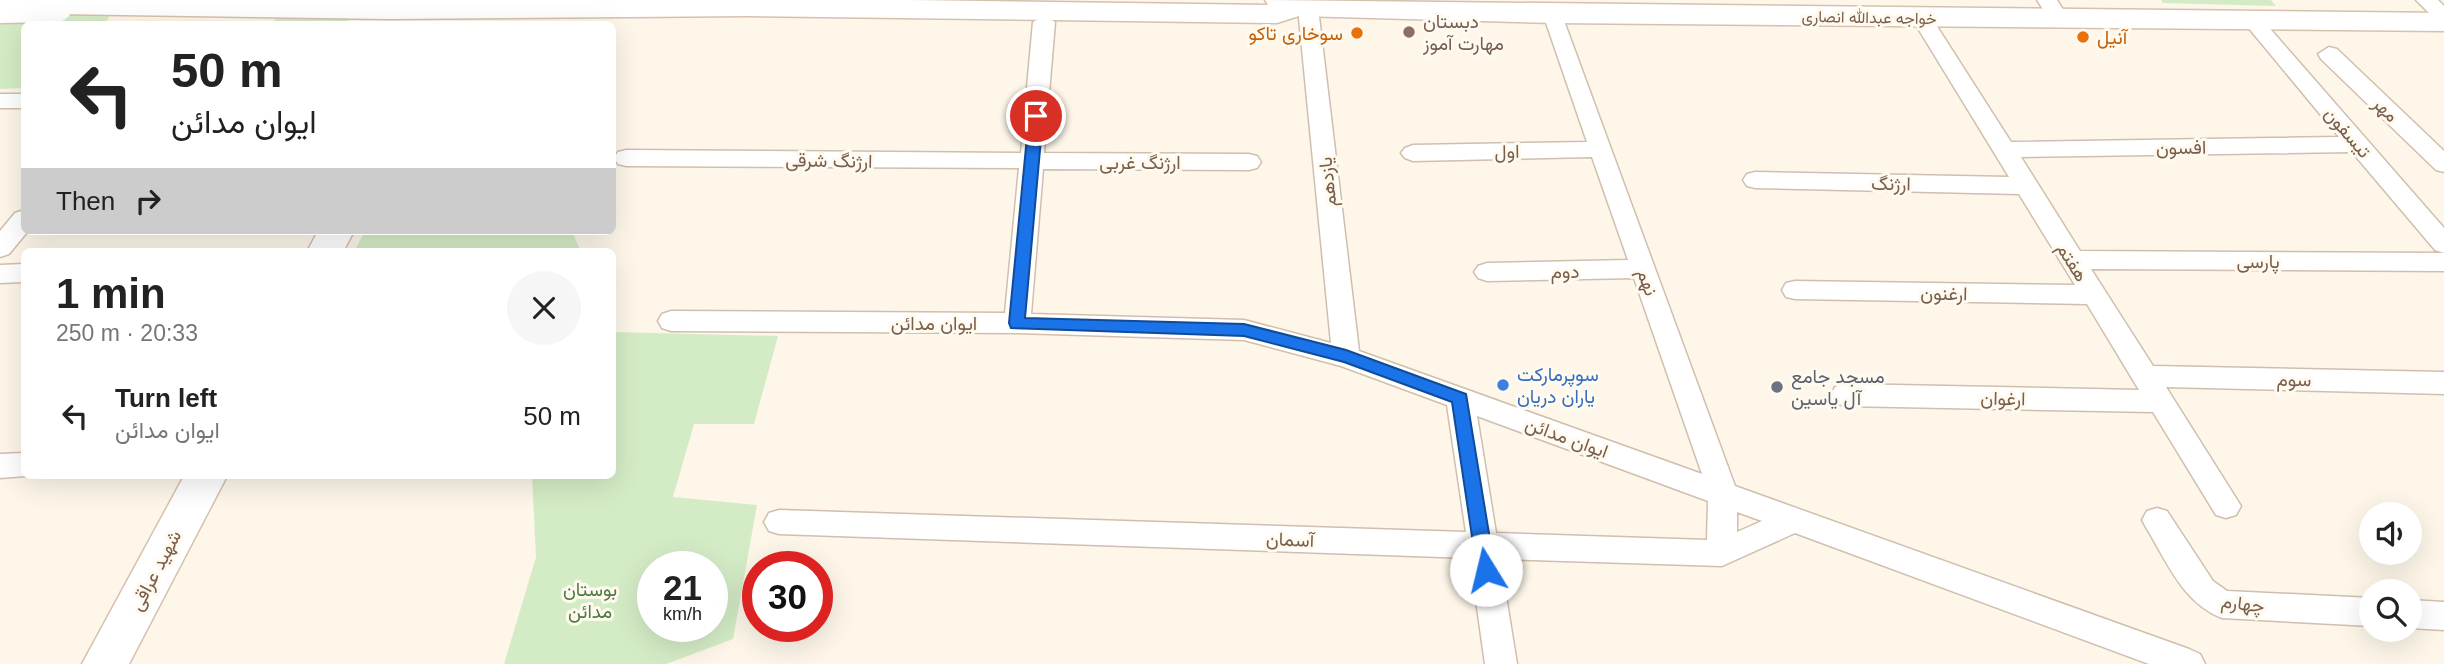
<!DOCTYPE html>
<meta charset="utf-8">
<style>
body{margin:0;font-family:Helvetica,Vazirmatn,sans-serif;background:#f6f6f6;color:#222;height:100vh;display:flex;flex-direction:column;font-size:26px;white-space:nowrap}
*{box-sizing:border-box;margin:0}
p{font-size:23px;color:#767676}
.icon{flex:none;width:38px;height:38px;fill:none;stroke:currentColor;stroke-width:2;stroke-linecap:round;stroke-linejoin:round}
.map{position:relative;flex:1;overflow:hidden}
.sheet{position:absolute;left:21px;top:248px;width:595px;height:231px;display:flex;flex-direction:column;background:#fff;border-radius:10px;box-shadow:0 7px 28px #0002}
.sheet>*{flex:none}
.guide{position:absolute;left:21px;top:21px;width:595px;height:214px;border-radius:10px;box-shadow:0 7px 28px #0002;background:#fff;color:#222;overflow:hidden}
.buttons{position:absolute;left:2359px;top:502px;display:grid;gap:14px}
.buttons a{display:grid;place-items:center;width:63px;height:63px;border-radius:50%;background:#fff;box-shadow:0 7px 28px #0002;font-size:35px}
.speed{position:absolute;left:637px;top:551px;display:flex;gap:14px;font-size:35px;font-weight:700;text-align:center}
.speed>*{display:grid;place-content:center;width:91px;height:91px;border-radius:50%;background:#fff;box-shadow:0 7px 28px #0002;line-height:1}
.speed small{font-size:18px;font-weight:400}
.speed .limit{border:10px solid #d22;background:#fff;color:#111}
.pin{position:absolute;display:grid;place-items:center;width:60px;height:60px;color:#fff;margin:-30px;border:4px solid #fff;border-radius:50%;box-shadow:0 2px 7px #0007}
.me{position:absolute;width:77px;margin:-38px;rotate:351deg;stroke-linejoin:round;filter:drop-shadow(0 0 5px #0008)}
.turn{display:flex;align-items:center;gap:24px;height:147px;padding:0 35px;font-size:32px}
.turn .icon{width:91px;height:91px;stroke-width:2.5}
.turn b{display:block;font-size:49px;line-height:60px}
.then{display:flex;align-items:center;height:66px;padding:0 35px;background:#0003;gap:14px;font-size:26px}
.round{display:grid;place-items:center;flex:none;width:74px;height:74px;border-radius:37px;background:#f6f6f6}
.overview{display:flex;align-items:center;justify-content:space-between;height:119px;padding:0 35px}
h1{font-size:42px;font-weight:800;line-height:52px}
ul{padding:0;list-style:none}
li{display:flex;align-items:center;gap:21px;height:98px;padding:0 35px}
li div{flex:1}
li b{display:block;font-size:26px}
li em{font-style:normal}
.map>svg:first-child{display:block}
.green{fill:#d4ecc6;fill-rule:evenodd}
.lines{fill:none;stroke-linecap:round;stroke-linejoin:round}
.minor-casing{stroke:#d0bfad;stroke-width:3}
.secondary-casing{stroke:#d6c1ad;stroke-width:3}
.minor{fill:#fff;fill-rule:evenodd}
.secondary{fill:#fff;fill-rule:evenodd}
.secondary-bridge-casing{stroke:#d6c1ad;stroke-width:37;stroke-linecap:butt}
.secondary-bridge{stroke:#fff;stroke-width:34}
.route{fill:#1a73e8;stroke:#114b97;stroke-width:2}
.education-dot{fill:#8d6e63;stroke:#fffaf0;stroke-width:2.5}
.food-dot{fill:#e8710a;stroke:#fffaf0;stroke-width:2.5}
.shop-dot{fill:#3f7fe0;stroke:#fffaf0;stroke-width:2.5}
.worship-dot{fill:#6b7280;stroke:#fffaf0;stroke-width:2.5}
.labels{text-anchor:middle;stroke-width:6;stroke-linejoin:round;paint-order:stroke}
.far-street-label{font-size:16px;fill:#795e4b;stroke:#fffaf0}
.education-label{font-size:19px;fill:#785e54;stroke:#fffaf0;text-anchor:start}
.food-label{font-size:19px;fill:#c56008;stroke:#fffaf0;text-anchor:end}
.street-label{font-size:19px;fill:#795e4b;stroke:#fffaf0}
.shop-label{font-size:19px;fill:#366cbe;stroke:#fffaf0;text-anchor:start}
.worship-label{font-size:19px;fill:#5b616d;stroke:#fffaf0;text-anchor:start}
.park-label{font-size:19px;fill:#4e7a40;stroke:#fffaf0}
</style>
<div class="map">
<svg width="2444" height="664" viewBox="0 0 2444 664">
<rect width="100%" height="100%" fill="#fdf6e9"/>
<g class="green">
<path d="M2161 0H2271L2276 6 2163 3Z"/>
<path d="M23 12 111 13 105 24H24V88L0 89V24Z"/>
<path d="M278 15 341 17 356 24H272Z"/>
<path d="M365 231H572L581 252H354Z"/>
<path d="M613 332 778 336 754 424H694L673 497 757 505 733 639 666 664H504L536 557 532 476H612ZM712 567V626H653V567Z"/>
</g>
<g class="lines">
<defs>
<g id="minor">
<path d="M2037 0H2057L2069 19 2066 23H2052Z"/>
<path d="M2416 0H2438L2444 6V23L2437 21Z"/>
<path d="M1308 2 1318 8 1359 351 1702 474 1634 278 1487 281 1478 278 1474 272 1478 266 1487 263 1628 260 1592 157 1413 161 1405 158 1401 153 1405 148 1413 145 1587 142 1543 14 1546 10H1560L1735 486 2189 649 2200 654 2205 664H2149L1795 533 1722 566 1500 559 1517 664H1485L1470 558 779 534 769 531 764 522 769 513 779 510 1466 532 1447 405 1341 366 1244 340 1017 333 671 331 662 328 658 321 662 314 671 311 1005 313 1019 168 626 166 618 164 614 158 618 152 626 150 1021 153 1033 22 1044 16 1055 22 1044 153 1249 154 1257 156 1261 162 1257 168 1249 170 1043 169 1031 314 1244 320 1331 343 1298 8ZM1477 416 1708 501 1707 540 1496 533ZM1737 512 1762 521 1737 532Z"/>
<path d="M1921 11 1931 17 2011 142 2339 137 2242 20 2252 14 2259 16 2444 228V253L2435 250 2352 152 2021 157 2080 251 2444 253V271L2091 269 2153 366 2444 372V394L2166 387 2241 506 2236 515 2226 518 2216 515 2153 412 1845 406 1835 403 1831 395 1835 387 1845 384 2139 390 2087 304 1795 299 1786 297 1782 290 1786 283 1795 281 2075 285 2019 194 1755 188 1747 186 1743 180 1747 174 1755 172 2009 177 1911 17Z"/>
<path d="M2329 47 2337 49 2444 151V172L2436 170 2321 59 2318 54Z"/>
<rect x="0" y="94" width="24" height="14"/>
<path d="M24 210V231H28L9 254 0 257V231L15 213Z"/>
<path d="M24 264V282L0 283V265Z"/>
<path d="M24 453 26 476 0 478V454Z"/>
<path d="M2157 508 2167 511 2213 581 2227 591 2371 598V626L2222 618C2183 603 2167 562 2147 529L2142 520 2147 511Z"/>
<path d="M2410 600 2444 602V630L2410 628Z"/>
</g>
<g id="secondary">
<path d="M44 0H911L1268 5 1265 0 2444 13V31L1553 23 1299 16 1277 23 749 16 389 19 56 14 45 11 41 5Z"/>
<path d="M318 231H354L343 252H307Z"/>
<path d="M184 476H227L129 664H82Z"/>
</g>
</defs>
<use href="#minor" class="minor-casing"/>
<use href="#secondary" class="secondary-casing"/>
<use href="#minor" class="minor"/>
<use href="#secondary" class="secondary"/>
<defs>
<path id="secondary-bridge" d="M0 6 56 5"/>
</defs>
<use href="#secondary-bridge" class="secondary-bridge-casing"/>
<use href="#secondary-bridge" class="secondary-bridge"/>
</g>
<path class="route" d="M1036 111 1043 116 1025 318 1244 324 1346 350 1466 394 1495 570 1493 575H1480L1477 570 1452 402 1344 362 1244 336 1011 328 1009 323 1029 116Z"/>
<circle class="education-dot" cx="1409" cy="32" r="7"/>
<g class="food-dot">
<circle cx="1357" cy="33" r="7"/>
<circle cx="2083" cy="37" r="7"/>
</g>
<circle class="shop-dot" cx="1503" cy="385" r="7"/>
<circle class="worship-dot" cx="1777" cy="387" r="7"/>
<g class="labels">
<g class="far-street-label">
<text transform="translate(1869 17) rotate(1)" y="6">خواجه عبدالله انصاری</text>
</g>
<g class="education-label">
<text x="1423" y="28">دبستان<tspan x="1423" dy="22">مهارت آموز</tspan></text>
</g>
<g class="food-label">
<text x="1343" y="40">سوخاری تاکو</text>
<text x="2097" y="44" text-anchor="start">آنیل</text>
</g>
<g class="street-label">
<text transform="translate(2386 109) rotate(44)" y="7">مهر</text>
<text transform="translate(2348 132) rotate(49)" y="7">تیسفون</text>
<text transform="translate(2181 147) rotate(-1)" y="7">افسون</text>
<text transform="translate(1507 151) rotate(-1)" y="7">اول</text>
<text transform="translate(829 160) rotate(1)" y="7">ارژنگ شرقی</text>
<text x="1140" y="169">ارژنگ غربی</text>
<text transform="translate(1327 182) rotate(-96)" y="7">یازدهم</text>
<text transform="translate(1891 183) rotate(1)" y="7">ارژنگ</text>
<text x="2258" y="268">پارسی</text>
<text transform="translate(2073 262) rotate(58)" y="7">هفتم</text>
<text transform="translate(1565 271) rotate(-1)" y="7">دوم</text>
<text transform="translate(1648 282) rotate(70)" y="7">نهم</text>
<text transform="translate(1944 293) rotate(1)" y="7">ارغنون</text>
<text x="934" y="330">ایوان مدائن</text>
<text transform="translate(2294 379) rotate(1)" y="7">سوم</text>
<text transform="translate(2003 398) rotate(1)" y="7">ارغوان</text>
<text transform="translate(1567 437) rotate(20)" y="7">ایوان مدائن</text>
<text transform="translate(1290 539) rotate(2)" y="7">آسمان</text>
<text transform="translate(155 570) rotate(-62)" y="7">شهید عراقی</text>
<text transform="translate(2243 603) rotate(7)" y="7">چهارم</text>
</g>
<g class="shop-label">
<text x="1517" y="381">سوپرمارکت<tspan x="1517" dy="22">یاران دریان</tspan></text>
</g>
<g class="worship-label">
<text x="1791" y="383">مسجد جامع<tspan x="1791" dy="22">آل یاسین</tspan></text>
</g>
<g class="park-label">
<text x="590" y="596">بوستان<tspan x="590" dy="22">مدائن</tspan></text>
</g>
</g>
</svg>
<div class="buttons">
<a><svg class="icon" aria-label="sound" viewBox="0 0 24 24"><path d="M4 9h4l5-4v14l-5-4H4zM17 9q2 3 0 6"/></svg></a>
<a><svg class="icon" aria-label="search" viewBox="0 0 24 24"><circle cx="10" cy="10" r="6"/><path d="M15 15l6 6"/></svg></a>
</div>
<div class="speed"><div>21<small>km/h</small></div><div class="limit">30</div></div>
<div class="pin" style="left:1036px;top:116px;background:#d93025"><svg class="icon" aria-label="arrive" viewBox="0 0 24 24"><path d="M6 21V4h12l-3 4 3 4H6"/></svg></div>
<svg class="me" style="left:1486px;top:570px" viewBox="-20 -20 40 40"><circle r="19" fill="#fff"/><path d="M0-13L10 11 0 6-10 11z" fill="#1a73e8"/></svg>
<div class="guide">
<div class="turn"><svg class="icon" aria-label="left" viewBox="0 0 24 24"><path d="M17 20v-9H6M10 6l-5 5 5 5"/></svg><div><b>50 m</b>ایوان مدائن</div></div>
<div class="then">Then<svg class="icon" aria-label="right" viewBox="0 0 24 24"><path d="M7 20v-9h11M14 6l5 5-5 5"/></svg></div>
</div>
<section class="sheet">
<div class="overview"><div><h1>1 min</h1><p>250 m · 20:33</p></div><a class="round"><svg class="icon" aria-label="close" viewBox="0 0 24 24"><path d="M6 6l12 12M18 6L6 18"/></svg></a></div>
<ul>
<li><svg class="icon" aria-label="left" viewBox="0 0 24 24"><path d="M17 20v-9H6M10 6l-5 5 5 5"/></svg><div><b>Turn left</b><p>ایوان مدائن</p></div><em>50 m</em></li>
</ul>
</section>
</div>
